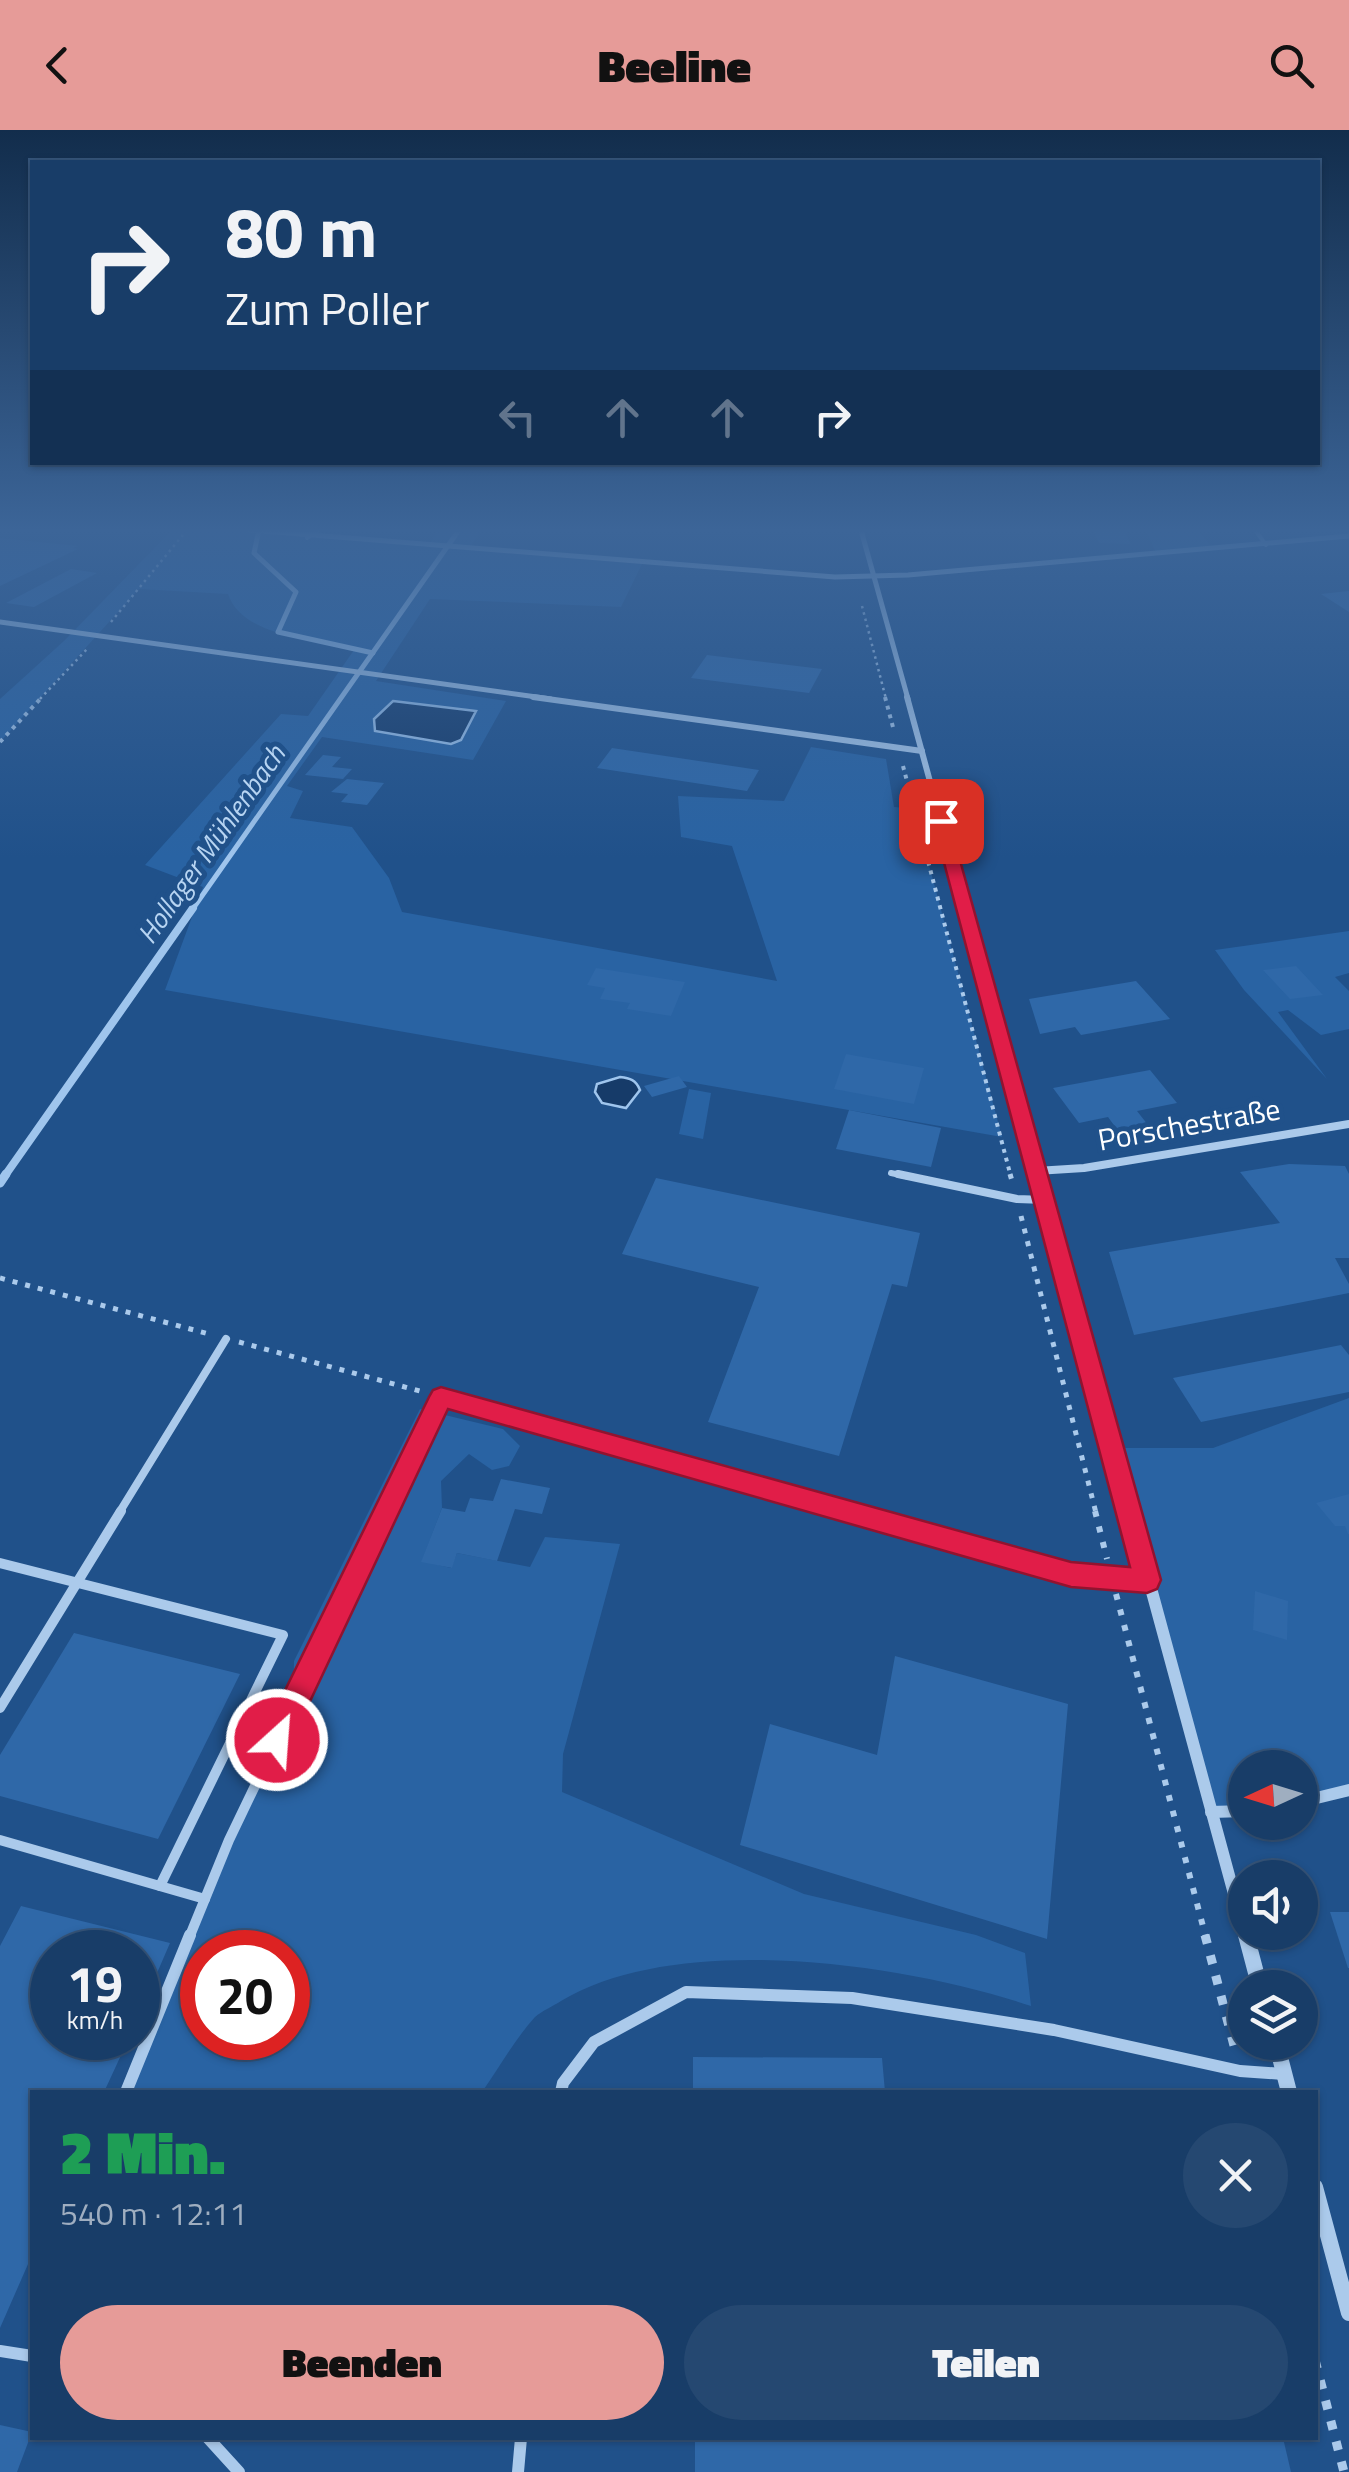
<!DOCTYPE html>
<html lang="de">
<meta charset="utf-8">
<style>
body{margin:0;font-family:"Titillium Web",sans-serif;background:#254871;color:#f1f3f6;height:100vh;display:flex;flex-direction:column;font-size:38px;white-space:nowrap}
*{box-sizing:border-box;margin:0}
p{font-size:32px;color:#9faec0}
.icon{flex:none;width:55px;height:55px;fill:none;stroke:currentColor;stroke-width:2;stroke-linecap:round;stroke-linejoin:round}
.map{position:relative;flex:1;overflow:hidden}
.sheet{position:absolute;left:30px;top:1960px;width:1288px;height:350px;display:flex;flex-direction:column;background:#183d68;border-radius:0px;box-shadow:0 2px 8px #0004,0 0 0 2px #36567c}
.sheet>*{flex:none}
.guide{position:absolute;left:30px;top:30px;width:1290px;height:305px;border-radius:0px;box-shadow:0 2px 8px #0004,0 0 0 2px #36567c;background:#183d68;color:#f1f3f6;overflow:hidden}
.needle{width:65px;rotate:266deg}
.tools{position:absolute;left:1228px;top:1620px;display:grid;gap:20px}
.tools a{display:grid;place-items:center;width:90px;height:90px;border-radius:50%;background:#183d68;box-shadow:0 2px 8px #0004,0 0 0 2px #36567c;font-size:50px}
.speed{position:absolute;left:30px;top:1800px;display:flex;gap:20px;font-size:50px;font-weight:700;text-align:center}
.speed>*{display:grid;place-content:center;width:130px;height:130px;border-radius:50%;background:#183d68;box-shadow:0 2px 8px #0004,0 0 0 2px #36567c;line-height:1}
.speed small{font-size:25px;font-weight:400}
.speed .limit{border:15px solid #d22;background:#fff;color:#111}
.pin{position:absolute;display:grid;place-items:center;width:85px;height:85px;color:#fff;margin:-42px;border-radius:20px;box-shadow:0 5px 15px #0006}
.me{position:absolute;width:110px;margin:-55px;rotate:26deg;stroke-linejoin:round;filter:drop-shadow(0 0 8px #0008)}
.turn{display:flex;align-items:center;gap:35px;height:210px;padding:0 30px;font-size:45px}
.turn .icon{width:130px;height:130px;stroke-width:2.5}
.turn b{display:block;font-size:70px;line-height:85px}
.lanes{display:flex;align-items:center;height:95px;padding:0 30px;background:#0003;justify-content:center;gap:50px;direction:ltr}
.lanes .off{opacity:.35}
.round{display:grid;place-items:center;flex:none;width:105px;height:105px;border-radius:52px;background:#254871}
.headline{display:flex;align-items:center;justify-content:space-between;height:170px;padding:0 30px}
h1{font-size:60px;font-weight:800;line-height:75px;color:#1e9e55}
.action{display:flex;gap:20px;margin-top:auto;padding:20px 30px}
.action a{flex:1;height:115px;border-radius:60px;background:#e69b98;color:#111;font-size:40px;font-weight:800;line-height:115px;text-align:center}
.action a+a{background:#254871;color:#f1f3f6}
header{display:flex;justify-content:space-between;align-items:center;height:130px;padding:0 30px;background:#e69b98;color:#111;font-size:45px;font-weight:800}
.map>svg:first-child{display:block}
.green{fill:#2963a3;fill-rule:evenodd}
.water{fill:#163b69;stroke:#9fc5ed;stroke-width:2.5}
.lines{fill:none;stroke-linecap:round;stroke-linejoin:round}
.stream-far2{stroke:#9fc5ed;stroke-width:5}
.stream-far1{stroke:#9fc5ed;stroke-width:8}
.stream{stroke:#9fc5ed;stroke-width:9}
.building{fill:#2f68a8}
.path-far4{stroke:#abcaeb;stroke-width:2.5;stroke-dasharray:2.5 4;stroke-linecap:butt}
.path-far3{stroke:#abcaeb;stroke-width:4;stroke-dasharray:4 5;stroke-linecap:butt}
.path-far2{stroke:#abcaeb;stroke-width:5;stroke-dasharray:5 8;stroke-linecap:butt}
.path-far1{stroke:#abcaeb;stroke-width:6;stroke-dasharray:6 10;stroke-linecap:butt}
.path{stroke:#abcaeb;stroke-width:9;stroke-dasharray:9 12;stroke-linecap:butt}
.lane-far4{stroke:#abcaeb;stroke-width:4}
.lane-far3{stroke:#abcaeb;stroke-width:6}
.lane-far2{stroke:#abcaeb;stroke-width:8}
.lane-far1{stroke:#abcaeb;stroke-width:10}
.lane{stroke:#abcaeb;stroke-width:12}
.street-far5{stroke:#abcaeb;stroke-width:5}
.street-far4{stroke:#abcaeb;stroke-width:6}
.street-far3{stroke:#abcaeb;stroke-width:8}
.street-far2{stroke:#abcaeb;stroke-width:10}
.street-far1{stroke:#abcaeb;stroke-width:12}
.street{stroke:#abcaeb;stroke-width:16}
.route{fill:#e11d48;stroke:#92132f;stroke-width:2.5}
.labels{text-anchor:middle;stroke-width:10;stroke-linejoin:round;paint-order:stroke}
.far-water-label{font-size:28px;font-style:italic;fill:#b7d4f2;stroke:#20518a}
.street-label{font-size:30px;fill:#fff;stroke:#20518a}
</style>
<header><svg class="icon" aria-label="back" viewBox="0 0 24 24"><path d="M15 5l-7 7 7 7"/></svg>Beeline<svg class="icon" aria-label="search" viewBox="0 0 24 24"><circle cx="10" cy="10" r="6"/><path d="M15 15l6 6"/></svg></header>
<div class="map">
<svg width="1349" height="2342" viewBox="0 0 1349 2342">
<rect width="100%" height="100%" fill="#20518a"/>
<g class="green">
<path d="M172 400H250L427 417 439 400H481L469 420 642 434 621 477 430 469 376 551 506 571 473 630 322 607 287 656 303 661 290 688 352 697 389 748 402 782 777 851 732 716 681 707 678 666 784 671 811 617 886 629 894 677 914 679 1002 1007 165 860 203 757 145 735 281 584 308 586 354 520C318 510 242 507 228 464L139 459 0 612V569L65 510Z"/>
<path d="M1146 400H1198L1214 420 1157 425Z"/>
<path d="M1349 801V843L1335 847 1349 861V899L1321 905 1288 880 1278 882 1327 949 1244 860 1215 820Z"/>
<path d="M689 959 711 963 703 1009 679 1004Z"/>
<path d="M1349 1268V1660L1300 1672V1638H1245V1681L1211 1682 1111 1318H1213Z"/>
<path d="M420 1279 503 1299 520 1316 509 1336 492 1340 469 1324 441 1351 442 1378 422 1431 451 1438 457 1423 530 1437 545 1407 620 1414 563 1624 562 1662 804 1764 976 1805 1025 1823 1031 1876C906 1834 679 1800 561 1871 553 1876 542 1881 535 1887 515 1909 499 1938 482 1962H126L229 1710 293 1576 294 1531ZM202 1822H288V1908H202Z"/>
</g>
<g class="water">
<path d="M393 571 476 581 461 610 451 614 375 601 374 589Z"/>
<path d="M620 947C630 948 636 950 640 960L626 978 602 973 595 962 597 954Z"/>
</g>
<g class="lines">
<g class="stream-far2">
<path d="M259 400 254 423 296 462 278 502 373 523"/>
<path d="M192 780 459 400"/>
</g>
<path class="stream-far1" d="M4 1047 193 778"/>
<path class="stream" d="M0 1053 6 1044"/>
</g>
<g class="building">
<path d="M1093 400H1124L1131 414 1099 413Z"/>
<path d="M0 408 78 416 73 418 78 419 0 456Z"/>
<path d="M71 439 97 443 34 477 6 473Z"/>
<path d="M1349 461V482L1321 464Z"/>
<path d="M707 525 822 539 809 563 691 548Z"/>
<path d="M612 618 759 640 747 661 597 638Z"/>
<path d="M323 625 341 627 332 637 352 639 343 649 305 645Z"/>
<path d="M347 649 384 653 367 675 341 672 348 664 331 662Z"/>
<path d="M1296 836 1323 865 1290 869 1263 840Z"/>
<path d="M596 838 685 852 671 886 627 879 630 873 600 869 605 858 587 855Z"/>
<path d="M1136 851 1170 889 1081 905 1075 897 1040 904 1029 869Z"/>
<path d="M846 924 924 938 914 974 834 959Z"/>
<path d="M1150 940 1177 973 1137 981 1155 1004 1124 1009 1108 987 1079 993 1053 958Z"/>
<path d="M679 946 687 957 652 967 644 956Z"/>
<path d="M849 980 941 998 931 1037 836 1019Z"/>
<path d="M1289 1034 1345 1036 1349 1044V1128H1335L1349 1154V1163L1134 1205 1109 1122 1280 1093 1240 1042Z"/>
<path d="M656 1048 920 1103 907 1157 892 1154 839 1326 708 1292 759 1157 622 1124Z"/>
<path d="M1341 1215 1349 1225V1262L1201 1292 1173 1248Z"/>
<path d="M501 1349 550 1358 542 1384 515 1379 497 1431 457 1423 452 1438 421 1432 442 1378 465 1382 470 1368 493 1371Z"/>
<path d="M1349 1364V1404H1348L1345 1396H1335L1316 1373Z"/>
<path d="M1255 1461 1288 1471 1287 1510 1253 1500Z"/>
<path d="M74 1503 240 1544 158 1709 0 1666V1625Z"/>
<path d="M895 1526 1068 1574 1047 1809 740 1715 770 1594 877 1625Z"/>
<path d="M21 1776 170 1813 138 1887V1822H52V1908H129L104 1962H32V2125L0 2198V1816Z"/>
<path d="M1330 1782H1349V1838H1348Z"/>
<path d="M693 1927 882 1928 885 1962H693Z"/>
<path d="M0 2295 32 2302 17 2342H0Z"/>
<path d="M695 2308H1283L1291 2342H695Z"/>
</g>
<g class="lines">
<g class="path-far4">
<path d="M862 476 886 569"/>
<path d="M111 492 187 400"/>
<path d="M40 569 87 519"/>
</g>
<g class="path-far3">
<path d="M885 567 894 601"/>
<path d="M0 612 42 567"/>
<path d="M903 636 1011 1047"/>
</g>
<g class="path-far2">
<path d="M1010 1044 1012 1051"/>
<path d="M1021 1086 1096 1383"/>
<path d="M0 1148 209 1204"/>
<path d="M239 1212 427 1263"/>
</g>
<g class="path-far1">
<path d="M1095 1381 1107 1429"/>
<path d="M1116 1464 1206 1808"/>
</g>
<g class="path">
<path d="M1205 1805 1236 1923"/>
<path d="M1315 2230 1344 2342"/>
</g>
<g class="lane-far4">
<path d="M1255 400 1266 415"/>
<path d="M307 408 319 400"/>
</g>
<path class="lane-far3" d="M891 1043 910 1047"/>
<g class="lane-far2">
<path d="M898 1044 1017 1069 1045 1070"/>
<path d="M119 1383 226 1209"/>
<path d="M385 1383 441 1267"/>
</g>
<g class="lane-far1">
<path d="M0 1433 283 1505 160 1756"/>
<path d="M0 1578 121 1381"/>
<path d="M0 1710 205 1769"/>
<path d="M189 1808 229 1710 387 1381"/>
</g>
<g class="lane">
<path d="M126 1962 190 1805"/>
<path d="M561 1962 563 1953 594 1912 686 1862 852 1868 1054 1900 1240 1941 1284 1944"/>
<path d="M0 2221 32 2226"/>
<path d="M208 2308 239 2342"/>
<path d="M518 2342 521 2308"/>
</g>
<g class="street-far5">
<path d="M250 400 835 447 908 445 1349 406"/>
<path d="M861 400 908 569"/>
<path d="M0 492 551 569"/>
</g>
<g class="street-far4">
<path d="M533 567 922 621"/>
<path d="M907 567 965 780"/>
</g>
<g class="street-far3">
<path d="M965 778 1038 1047"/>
<path d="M1036 1041 1084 1038 1349 994"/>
</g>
<g class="street-far2">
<path d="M1038 1044 1130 1383"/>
<path d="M441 1267 855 1383"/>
</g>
<g class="street-far1">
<path d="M846 1381 1071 1444 1147 1450"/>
<path d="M1130 1381 1246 1808"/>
<path d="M1300 1672 1349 1660"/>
<path d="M1211 1682 1245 1681"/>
</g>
<g class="street">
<path d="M1246 1805 1260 1858"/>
<path d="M1276 1912 1289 1962"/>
<path d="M1315 2057 1349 2183"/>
</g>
</g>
<linearGradient id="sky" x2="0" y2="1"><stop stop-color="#122d4c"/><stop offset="0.55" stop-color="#3c6598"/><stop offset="1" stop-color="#3c6598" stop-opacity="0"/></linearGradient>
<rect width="1349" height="728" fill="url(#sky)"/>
<path class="route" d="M941 686 949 691 1161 1450 1157 1459 1147 1463 1071 1457 448 1279 287 1620 277 1624 266 1620 262 1610 266 1599 429 1267 433 1260 441 1257 1071 1432 1130 1437 933 691Z"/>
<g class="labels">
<g class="far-water-label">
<text transform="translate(211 714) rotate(-55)" y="10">Hollager Mühlenbach</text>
</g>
<g class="street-label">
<text transform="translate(1189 995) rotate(-10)" y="10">Porschestraße</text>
</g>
</g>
</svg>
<div class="tools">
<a><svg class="needle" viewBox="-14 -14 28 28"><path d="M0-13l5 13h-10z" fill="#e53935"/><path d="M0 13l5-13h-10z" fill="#9faec0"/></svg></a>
<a><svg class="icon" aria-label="sound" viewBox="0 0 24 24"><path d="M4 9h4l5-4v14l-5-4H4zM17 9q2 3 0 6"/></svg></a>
<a><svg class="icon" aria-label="layers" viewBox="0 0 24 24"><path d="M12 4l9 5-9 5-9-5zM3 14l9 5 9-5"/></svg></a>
</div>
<div class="speed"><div>19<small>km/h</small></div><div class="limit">20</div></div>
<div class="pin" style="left:941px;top:691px;background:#d93025"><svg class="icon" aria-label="arrive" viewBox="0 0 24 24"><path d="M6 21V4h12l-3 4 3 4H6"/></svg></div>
<svg class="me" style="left:277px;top:1610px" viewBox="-20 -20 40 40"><circle r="17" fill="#e11d48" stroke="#fff" stroke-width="3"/><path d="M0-11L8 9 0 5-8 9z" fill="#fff"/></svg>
<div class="guide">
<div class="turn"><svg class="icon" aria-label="right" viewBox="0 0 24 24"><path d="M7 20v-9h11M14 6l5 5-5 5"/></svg><div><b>80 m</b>Zum Poller</div></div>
<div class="lanes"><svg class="icon off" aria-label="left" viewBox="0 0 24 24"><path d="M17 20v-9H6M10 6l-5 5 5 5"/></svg><svg class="icon off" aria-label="ahead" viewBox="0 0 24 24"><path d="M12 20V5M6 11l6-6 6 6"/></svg><svg class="icon off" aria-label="ahead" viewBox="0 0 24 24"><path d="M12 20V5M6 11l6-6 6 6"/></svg><svg class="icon" aria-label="right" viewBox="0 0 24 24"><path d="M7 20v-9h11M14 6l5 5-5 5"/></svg></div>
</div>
<section class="sheet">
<div class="headline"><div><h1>2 Min.</h1><p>540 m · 12:11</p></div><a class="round"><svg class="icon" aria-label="close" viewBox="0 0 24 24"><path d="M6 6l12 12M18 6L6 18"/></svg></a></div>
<div class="action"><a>Beenden</a><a>Teilen</a></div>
</section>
</div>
